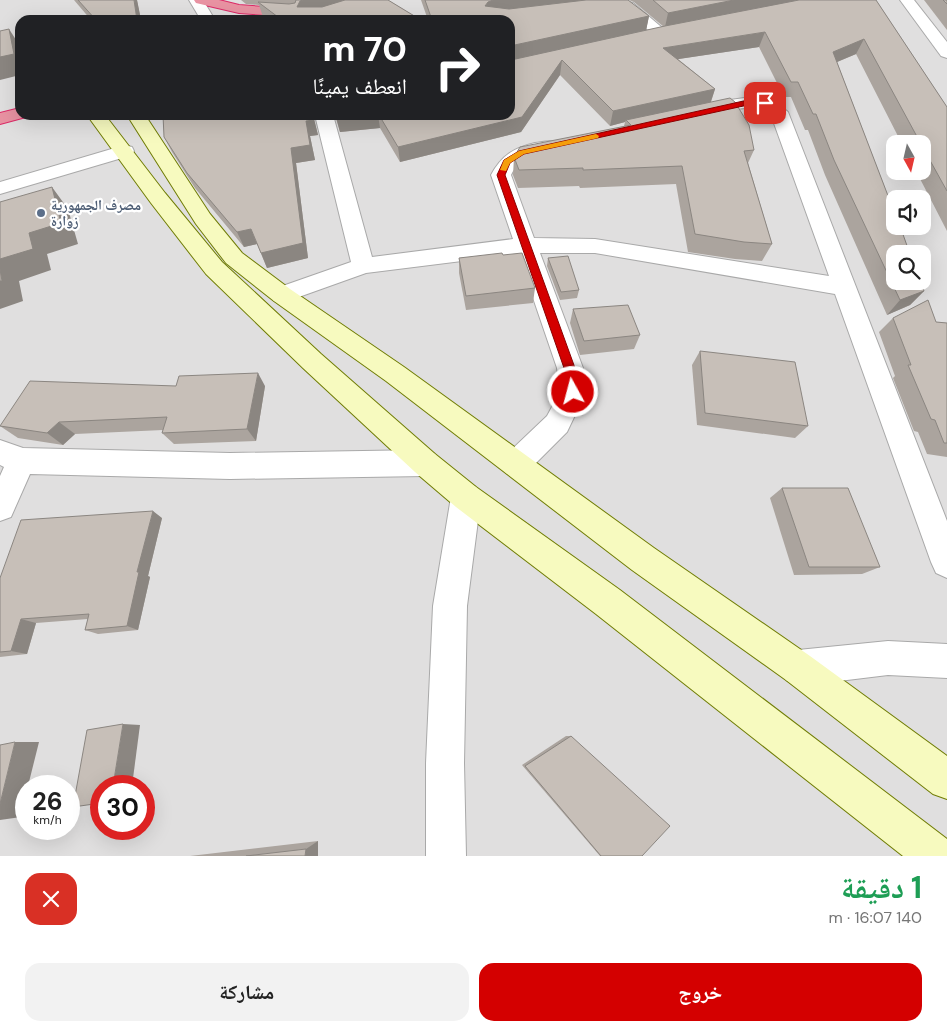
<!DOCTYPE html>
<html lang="ar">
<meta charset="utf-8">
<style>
body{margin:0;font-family:"DM Sans","Noto Naskh Arabic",sans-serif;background:#f2f2f2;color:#222;direction:rtl;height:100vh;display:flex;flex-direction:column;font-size:19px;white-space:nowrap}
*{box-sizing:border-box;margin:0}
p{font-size:16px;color:#767676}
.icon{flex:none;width:28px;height:28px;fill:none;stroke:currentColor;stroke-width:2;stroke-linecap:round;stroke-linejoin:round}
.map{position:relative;height:856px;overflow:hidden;direction:ltr}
.panel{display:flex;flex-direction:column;background:#fff;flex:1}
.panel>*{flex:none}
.guide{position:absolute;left:15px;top:15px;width:500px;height:105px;border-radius:15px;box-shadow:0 5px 20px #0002;direction:rtl;background:#202124;color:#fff;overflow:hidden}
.needle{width:32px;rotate:172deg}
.buttons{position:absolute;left:886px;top:135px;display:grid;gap:10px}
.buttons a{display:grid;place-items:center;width:45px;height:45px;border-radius:10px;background:#fff;box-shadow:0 5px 20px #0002;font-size:25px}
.speed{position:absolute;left:15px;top:775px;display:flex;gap:10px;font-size:25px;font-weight:700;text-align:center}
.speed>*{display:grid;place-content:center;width:65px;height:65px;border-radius:50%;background:#fff;box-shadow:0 5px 20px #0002;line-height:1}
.speed small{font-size:12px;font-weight:400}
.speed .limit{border:8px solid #d22;background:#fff;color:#111}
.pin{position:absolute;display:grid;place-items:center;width:42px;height:42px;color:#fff;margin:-21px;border-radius:10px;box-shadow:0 2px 8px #0006}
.me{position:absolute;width:55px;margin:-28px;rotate:353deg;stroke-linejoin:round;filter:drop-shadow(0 0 4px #0008)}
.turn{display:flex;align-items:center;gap:18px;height:105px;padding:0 25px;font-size:22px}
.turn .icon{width:65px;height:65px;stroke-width:2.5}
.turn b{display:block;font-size:35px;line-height:42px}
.round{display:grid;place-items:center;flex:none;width:52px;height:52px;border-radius:15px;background:#f2f2f2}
.summary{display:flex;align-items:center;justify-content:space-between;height:85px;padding:0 25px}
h1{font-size:30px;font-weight:700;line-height:38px;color:#1e9e55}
.cta{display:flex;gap:10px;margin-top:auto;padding:10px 25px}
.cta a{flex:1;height:58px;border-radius:15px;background:#d40000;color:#fff;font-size:20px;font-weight:700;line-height:58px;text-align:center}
.cta a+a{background:#f2f2f2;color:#222}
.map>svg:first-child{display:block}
.residential{fill:#e0dfdf;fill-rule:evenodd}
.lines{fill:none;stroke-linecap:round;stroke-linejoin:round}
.street-casing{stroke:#a9a9a9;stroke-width:2}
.secondary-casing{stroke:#707d05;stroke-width:2}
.highway-casing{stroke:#dc2a67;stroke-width:2}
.street{fill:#fff;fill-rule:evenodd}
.secondary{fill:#f7fabf;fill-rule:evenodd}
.highway{fill:#e892a2;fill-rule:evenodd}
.wall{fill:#aba49e}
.shaded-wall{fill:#8b8681}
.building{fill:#c7bfb8;stroke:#8b8681}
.route{fill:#d40000;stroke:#8a0000}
.slow{fill:#f59e0b}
.service-dot{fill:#5c6f8a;stroke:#fff;stroke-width:2}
.labels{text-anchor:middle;stroke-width:4.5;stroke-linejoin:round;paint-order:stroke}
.far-service-label{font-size:14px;font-weight:bold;fill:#4e5e75;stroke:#fff;text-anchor:start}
</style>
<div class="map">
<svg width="947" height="856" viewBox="0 0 947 856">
<rect width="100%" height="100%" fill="#f2efe9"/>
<path class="residential" d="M0 0H947V856H0ZM20 20H510V115H20ZM895 144H922V171H895ZM895 199H922V226H895ZM895 254H922V281H895ZM26 786H69V829H26ZM101 786H144V829H101Z"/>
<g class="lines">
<defs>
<g id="street">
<path d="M189 0H203L215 20H201Z"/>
<path d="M617 0 633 3 666 31 669 34 666 37H656L623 9 613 7 611 4Z"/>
<path d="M900 0H914L947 42V58L941 56Z"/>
<path d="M752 97 777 103 788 112 947 521V578L936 573 931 562 835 294 595 253H540L583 368 586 392 567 432 526 473 516 477 506 473 502 464 506 455 547 416 560 392 557 368 518 254 366 273 282 303 274 301 270 295 274 289 351 262 315 115H333L372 257 513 239 491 175C502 155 514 148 535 143 543 142 548 140 556 142L558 146 556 150C536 155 520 156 511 175L534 238 595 239 829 276 771 115C751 100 722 113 700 118L694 117 691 113 694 109 730 100Z"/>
<path d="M125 145 132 147 134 151 132 155 0 194V182Z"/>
<path d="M0 440 23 448 230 453 425 450 435 454 439 463 435 472 425 476 230 479 30 474 11 517 0 521V476L4 467 0 465Z"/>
<path d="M466 483 476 487 481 497 467 606 464 763 466 856H426V763L433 606 451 497 456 487Z"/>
<path d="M888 641 947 644V678L888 675 798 686 786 680 780 668 786 656 798 650Z"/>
</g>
<g id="secondary">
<path d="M87 115H105L165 193 222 262 321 354 435 454 476 487 620 590 947 839V856H903L596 614 456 507 415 472 303 368 206 274 151 203Z"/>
<path d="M127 115H145L210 214 242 253 290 289 404 367 654 548 810 656 947 756V799L933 794 786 680 632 570 386 381 274 301 226 263 196 224Z"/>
</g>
<g id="highway">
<path d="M194 0H219L239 5 292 9 297 10 299 13 297 16 292 17 239 13 196 3Z"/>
<path d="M20 108V115H27L26 117 0 124V113Z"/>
</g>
</defs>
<use href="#street" class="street-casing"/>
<use href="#secondary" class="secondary-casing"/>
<use href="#highway" class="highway-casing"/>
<use href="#street" class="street"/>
<use href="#secondary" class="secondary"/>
<use href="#highway" class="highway"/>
</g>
<g class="wall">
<path d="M74 0H137L141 20H91Z"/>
<path d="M241 0H388L421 20H267L263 17 259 5 246 4Z"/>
<path d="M421 0H628L649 16 646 30 664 27 634 2 629 0H876L947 107V231L916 171H922V144H902L856 54 837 62 924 291 910 305 887 315 825 175 808 130H805L791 97H784L759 47 678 59 715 89 711 102 754 150 748 163 772 244 762 261 735 259 688 252 676 184 580 188 579 186 518 188 513 175 514 157 624 126 625 122 610 126 560 75 521 132 400 162 380 128 340 132 335 115H510V20H428Z"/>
<path d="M924 0H947V30Z"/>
<path d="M313 115 318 135 310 136 315 160 296 163 308 258 267 268 257 244 244 247 195 188 172 152 164 137Z"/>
<path d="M503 255 535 288 533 303 466 310 459 273V258Z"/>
<path d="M548 258 579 290 577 298 560 300 547 266Z"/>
<path d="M573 309 640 335 634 349 580 355 570 323Z"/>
<path d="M893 318 947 323V457L927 454 918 432 914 431 893 378 895 376 879 332Z"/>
<path d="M700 351 808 426 795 438 697 425 692 365Z"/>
<path d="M176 386H265L256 441 174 444 162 433 163 430 75 434 63 445 18 438 0 426Z"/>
<path d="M782 488 880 567 862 574 794 575 770 498Z"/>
<path d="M162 518 148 576 150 577 138 630 98 634 85 630 88 619 36 623 27 654 0 657V578Z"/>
<path d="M566 736H571L642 856H600L522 765Z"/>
<path d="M318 841V856H190Z"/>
</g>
<g class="shaded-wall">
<path d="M134 0H137L141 20H137Z"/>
<path d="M303 0H351L303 15 297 7 300 1Z"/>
<path d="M493 0H604L494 14 485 6 488 2Z"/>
<path d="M734 0H802L665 27 668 13Z"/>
<path d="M649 16 646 31 510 61V46Z"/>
<path d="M9 29 20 46V75L0 80V57Z"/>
<path d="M765 32 759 47 659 62 663 48Z"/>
<path d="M864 39 856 54 825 67 833 52Z"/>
<path d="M562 60 560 75 521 132 400 162 398 147Z"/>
<path d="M715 89 710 104 626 120 625 122 610 126 613 111Z"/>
<path d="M313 115 318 135 310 136 315 160 296 163 308 258 267 268 261 253 291 148 306 121Z"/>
<path d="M356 115H378L380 128 340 132 336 117Z"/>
<path d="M52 187 68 209 78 244 47 254 51 270 19 281 23 301 0 309V259L29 233Z"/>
<path d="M251 229 257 244 244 247 237 232Z"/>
<path d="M924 291 910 305 887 315 900 300Z"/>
<path d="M258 373 265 386 256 441 247 429Z"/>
<path d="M59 422 75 434 63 445 47 433Z"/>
<path d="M153 511 162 518 148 576 150 577 138 630 127 626 137 572Z"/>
<path d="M21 619 36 623 27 654 11 651Z"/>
<path d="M123 724 140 725 132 786H113Z"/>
<path d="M15 742H39L28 786H26V796L21 817 0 820V804Z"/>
<path d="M318 841V856H305L306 849Z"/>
</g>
<g class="building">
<path d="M78 0H134L137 20H96Z"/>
<path d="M296 0H303L300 1 297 7H322L345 0H388L421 20H282L258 2 289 4 295 3Z"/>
<path d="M425 0H493L488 2 485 6 509 9 586 0H628L649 16 510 46V49V20H432Z"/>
<path d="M653 0H734L668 13Z"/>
<path d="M799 0H876L947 107V191L922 146V144H921L864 39 833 52 895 214V226H900L910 254H895V281H921L924 291 900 300 834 160 816 114H813L798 82H791L765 32 663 48 715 89 613 111 562 60 522 117 398 147 379 115H510V59L511 60 665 26Z"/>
<path d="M943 0H947V4Z"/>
<path d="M9 29 14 54 0 57V31Z"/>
<path d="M730 98 735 102 749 125 754 150 744 151 772 244 744 242 695 234 682 166 583 170V168L519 170 514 157 520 147 631 125 626 120Z"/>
<path d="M163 115H313L314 120 306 121 310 145 291 148 303 243 261 253 251 229 237 232 187 173 164 137Z"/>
<path d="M336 115H356L336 117Z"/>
<path d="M52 187 61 223 29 233 33 249 0 259V202Z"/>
<path d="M502 253 503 255 522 253 535 288 466 296 459 258Z"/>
<path d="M568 256 579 290 561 292 548 258Z"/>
<path d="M0 269 2 281H0Z"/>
<path d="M928 300 936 322 947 323V443H944L935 420 931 419 908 365H911L893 318Z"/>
<path d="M628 305 640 335 584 341 573 309Z"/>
<path d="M700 351 795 362 808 426 705 413Z"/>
<path d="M258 373 247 429 162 433 167 417 59 422 47 433 0 426 30 381 176 386 179 376Z"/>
<path d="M782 488H848L880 567H809Z"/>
<path d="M153 511 137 572H139L127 626 85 630 89 614 21 619 11 651 0 652V578L21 520Z"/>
<path d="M123 724 113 786H101V803L73 807 87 730Z"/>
<path d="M571 736 670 826 642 856H601L525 766Z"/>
<path d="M15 742 0 804V745Z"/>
<path d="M306 849 305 856H246Z"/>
</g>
<path class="route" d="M748 100 765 101 768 103 765 105H748L524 154 510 163 505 175 575 368 578 392 576 396H569L564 368 497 175 504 160 519 151Z"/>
<path class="slow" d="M596 134 599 136 598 138 524 154 510 163 506 171 500 170 504 160 519 151Z"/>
<circle class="service-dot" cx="41" cy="213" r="5"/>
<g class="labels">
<g class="far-service-label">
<text x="51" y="210">مصرف الجمهورية<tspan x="51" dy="16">زوارة</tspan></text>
</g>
</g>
</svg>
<div class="buttons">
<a><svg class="needle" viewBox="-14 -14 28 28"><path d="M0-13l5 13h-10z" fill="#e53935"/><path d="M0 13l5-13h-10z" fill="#767676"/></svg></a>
<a><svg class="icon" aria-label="sound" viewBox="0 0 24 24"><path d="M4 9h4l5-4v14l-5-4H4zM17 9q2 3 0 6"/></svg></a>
<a><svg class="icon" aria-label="search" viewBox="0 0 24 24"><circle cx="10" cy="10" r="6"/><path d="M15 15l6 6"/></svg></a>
</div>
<div class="speed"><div>26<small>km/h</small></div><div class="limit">30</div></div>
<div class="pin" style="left:765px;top:103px;background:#d93025"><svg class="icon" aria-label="arrive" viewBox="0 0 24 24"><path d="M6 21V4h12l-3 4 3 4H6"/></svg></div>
<svg class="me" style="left:573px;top:392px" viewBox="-20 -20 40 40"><circle r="17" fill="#d40000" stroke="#fff" stroke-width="3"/><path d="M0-11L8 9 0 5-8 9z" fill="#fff"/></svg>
<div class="guide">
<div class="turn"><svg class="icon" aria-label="right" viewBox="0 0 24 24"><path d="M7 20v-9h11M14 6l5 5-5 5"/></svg><div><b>70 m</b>انعطف يمينًا</div></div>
</div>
</div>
<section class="panel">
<div class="summary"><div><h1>1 دقيقة</h1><p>140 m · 16:07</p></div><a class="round" style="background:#d93025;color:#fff"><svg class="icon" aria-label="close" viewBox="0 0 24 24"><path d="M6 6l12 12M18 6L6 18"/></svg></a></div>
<div class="cta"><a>خروج</a><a>مشاركة</a></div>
</section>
